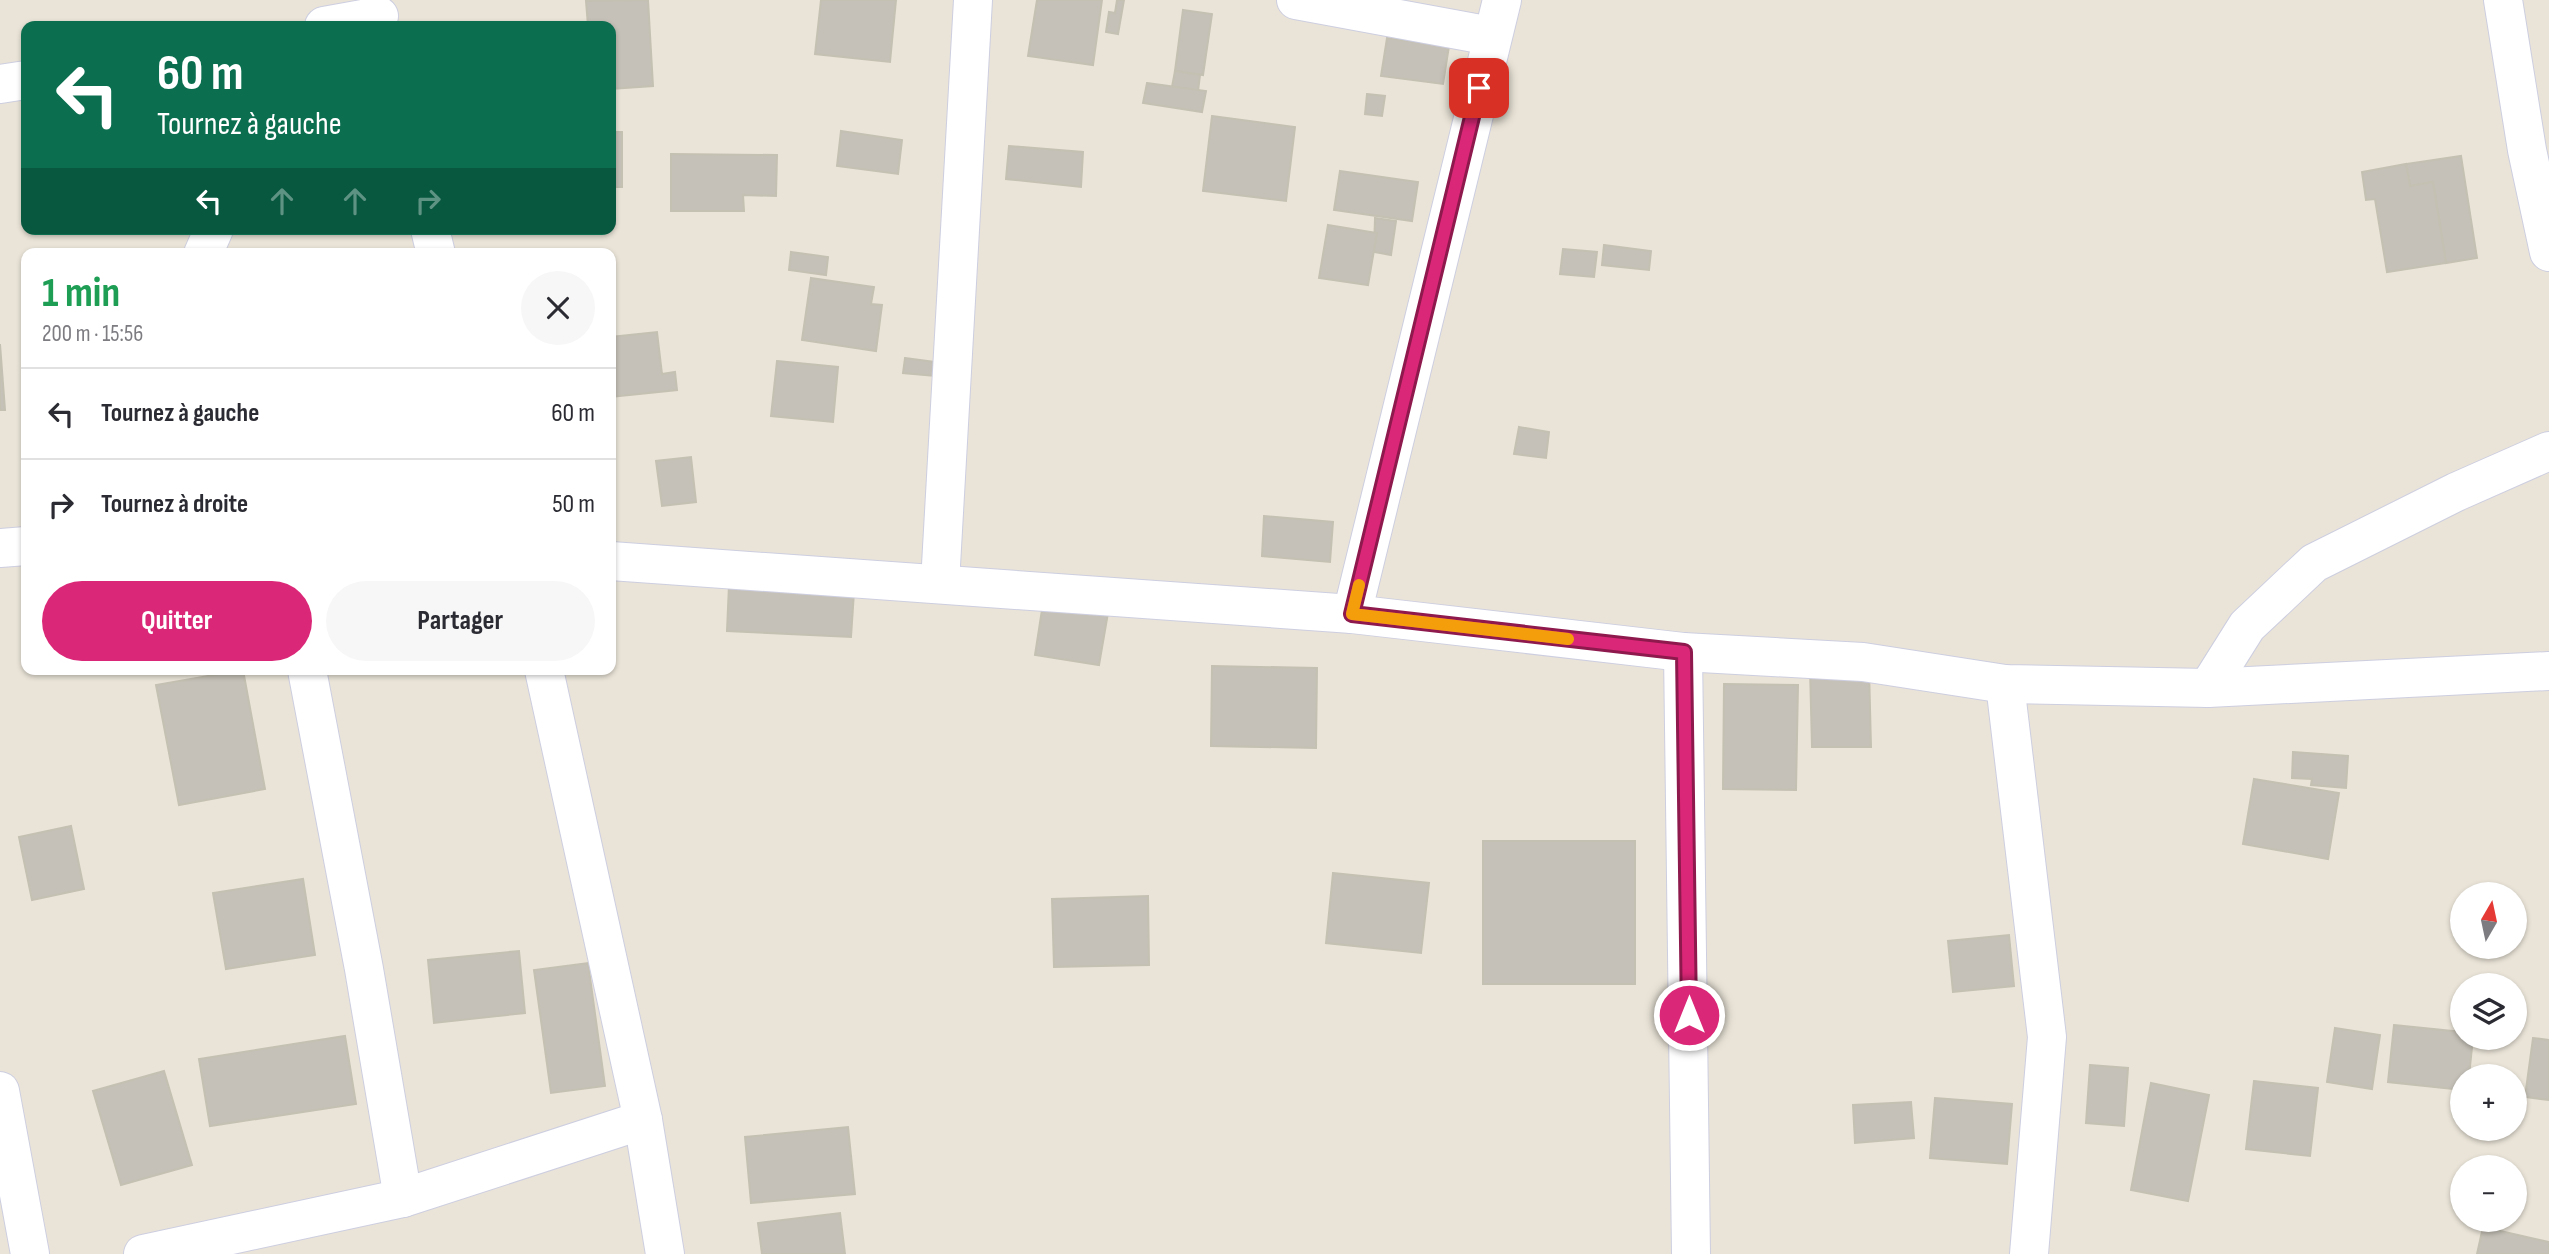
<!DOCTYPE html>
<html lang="fr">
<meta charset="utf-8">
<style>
body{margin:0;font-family:"Sofia Sans Condensed",sans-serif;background:#f7f7f7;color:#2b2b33;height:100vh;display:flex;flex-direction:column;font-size:26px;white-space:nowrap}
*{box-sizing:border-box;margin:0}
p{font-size:23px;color:#7c7c81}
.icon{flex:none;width:38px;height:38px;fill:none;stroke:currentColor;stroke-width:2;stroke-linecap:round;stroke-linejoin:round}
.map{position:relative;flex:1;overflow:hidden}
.drawer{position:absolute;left:21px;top:248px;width:595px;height:427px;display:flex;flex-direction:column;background:#fff;border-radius:14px;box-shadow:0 2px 5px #0004}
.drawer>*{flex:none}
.banner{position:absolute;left:21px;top:21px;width:595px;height:214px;border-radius:14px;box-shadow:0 2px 5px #0004;background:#0b6e4f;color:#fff;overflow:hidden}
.needle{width:46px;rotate:9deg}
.tools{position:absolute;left:2450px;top:882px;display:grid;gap:14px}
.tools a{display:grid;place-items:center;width:77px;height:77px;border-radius:50%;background:#fff;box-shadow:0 2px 5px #0004;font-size:35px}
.pin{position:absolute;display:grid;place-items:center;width:60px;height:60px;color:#fff;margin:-30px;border-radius:14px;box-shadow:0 4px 10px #0006}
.me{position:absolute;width:77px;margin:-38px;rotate:0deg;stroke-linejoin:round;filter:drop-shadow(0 0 5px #0008)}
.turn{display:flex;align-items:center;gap:24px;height:147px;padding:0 21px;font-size:32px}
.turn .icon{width:91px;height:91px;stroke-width:2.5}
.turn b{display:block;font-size:49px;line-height:60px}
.lanes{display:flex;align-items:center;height:66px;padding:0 21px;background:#0003;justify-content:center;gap:35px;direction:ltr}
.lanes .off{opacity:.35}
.round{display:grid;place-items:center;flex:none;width:74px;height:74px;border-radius:37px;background:#f7f7f7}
.summary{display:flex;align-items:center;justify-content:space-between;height:119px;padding:0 21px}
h1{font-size:42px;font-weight:700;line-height:52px;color:#1e9e55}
.cta{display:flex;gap:14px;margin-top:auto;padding:14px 21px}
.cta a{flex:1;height:80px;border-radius:42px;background:#db2777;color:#fff;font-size:28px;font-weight:700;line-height:80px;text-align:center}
.cta a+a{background:#f7f7f7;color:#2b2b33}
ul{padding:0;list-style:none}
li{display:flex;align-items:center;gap:21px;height:91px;padding:0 21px;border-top:2px solid #e1e1e2}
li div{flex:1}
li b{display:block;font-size:26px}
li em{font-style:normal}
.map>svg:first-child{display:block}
.building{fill:#c5c1b8;stroke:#c4c0b2;stroke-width:2}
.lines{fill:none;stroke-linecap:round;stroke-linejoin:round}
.minor-casing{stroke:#cdcee0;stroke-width:40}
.minor{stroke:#fff;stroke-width:38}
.route-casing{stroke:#8e194d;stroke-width:18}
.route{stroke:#db2777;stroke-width:12}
.slow{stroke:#f59e0b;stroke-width:12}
</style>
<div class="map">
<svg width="2549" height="1254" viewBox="0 0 2549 1254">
<rect width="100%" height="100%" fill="#eae4d8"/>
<g class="building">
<path d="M648 0 653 86 611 89V26H588L586 1Z"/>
<path d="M821 0H896L890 62 815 54Z"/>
<path d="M1037 0H1102L1093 65 1028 56Z"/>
<path d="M1117 0H1124L1118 34 1106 32 1109 12 1115 13Z"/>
<path d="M1183 10 1212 14 1203 75 1175 71Z"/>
<path d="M1387 38 1449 46 1443 84 1381 76Z"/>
<path d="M1175 71 1200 75 1198 91 1172 87Z"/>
<path d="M1147 83 1206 91 1202 112 1143 103Z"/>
<path d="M1367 94 1385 96 1382 116 1365 114Z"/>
<path d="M1212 116 1295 127 1286 201 1203 191Z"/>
<path d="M841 131 902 140 898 174 837 166Z"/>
<rect x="611" y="132" width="11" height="55"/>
<path d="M1009 146 1083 152 1081 187 1006 179Z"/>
<path d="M671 154 777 155 776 196 743 195 744 211H671Z"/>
<path d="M2461 156 2477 258 2446 263 2433 182 2410 186 2406 164Z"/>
<path d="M2406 164 2410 186 2433 182 2446 263 2387 272 2375 199 2366 200 2362 172Z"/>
<path d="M1340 171 1418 182 1412 221 1334 210Z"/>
<path d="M1375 218 1396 221 1391 255 1374 252Z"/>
<path d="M1328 225 1377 233 1368 285 1319 278Z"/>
<path d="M1604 245 1651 251 1649 270 1602 265Z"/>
<path d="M1563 249 1597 252 1594 277 1560 274Z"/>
<path d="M791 252 828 257 826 275 789 270Z"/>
<path d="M811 278 874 287 871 304 882 305 876 351 802 340Z"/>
<path d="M657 332 662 374 675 372 677 390 611 397V337Z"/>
<path d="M0 344 5 410H0Z"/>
<path d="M905 358 936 362 935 376 903 373Z"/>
<path d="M777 361 838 367 833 422 771 416Z"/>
<path d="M1519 427 1549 432 1546 458 1514 454Z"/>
<path d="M691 457 696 502 662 506 656 461Z"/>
<path d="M1264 516 1333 522 1330 562 1262 556Z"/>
<path d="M729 585 854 592 851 637 727 631Z"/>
<path d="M1044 597 1109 607 1099 665 1035 655Z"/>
<path d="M1212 666 1317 668 1316 748 1211 746Z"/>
<path d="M1869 668 1871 747H1812L1810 669Z"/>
<path d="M243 670 265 789 179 805 156 685Z"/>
<path d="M1724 684 1798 685 1796 790 1723 789Z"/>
<path d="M2293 752 2348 756 2346 788 2311 785 2312 779 2292 778Z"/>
<path d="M2254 779 2339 793 2328 859 2243 844Z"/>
<path d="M71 826 84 889 32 900 19 837Z"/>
<rect x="1483" y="841" width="152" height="143"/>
<path d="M1333 873 1429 883 1421 953 1326 943Z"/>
<path d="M303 879 315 955 226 969 213 893Z"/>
<path d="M1148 896 1149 965 1054 967 1052 899Z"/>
<path d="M2009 935 2014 986 1953 992 1948 941Z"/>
<path d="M519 951 525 1013 434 1023 428 960Z"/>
<path d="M588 963 605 1086 551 1093 534 970Z"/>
<path d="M2394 1025 2462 1032V1038H2473L2469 1076H2462V1090L2388 1082Z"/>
<path d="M2335 1028 2380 1035 2372 1089 2327 1082Z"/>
<path d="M345 1036 356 1104 210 1126 199 1059Z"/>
<path d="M2533 1038 2549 1040V1100L2525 1097Z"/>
<path d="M2090 1065 2128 1068 2124 1126 2086 1123Z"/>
<path d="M164 1071 192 1165 121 1185 93 1091Z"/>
<path d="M2254 1081 2318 1088 2310 1156 2246 1149Z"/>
<path d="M2151 1083 2209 1095 2188 1201 2131 1190Z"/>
<path d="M1935 1098 2012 1104 2007 1164 1930 1158Z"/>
<path d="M1911 1102 1914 1138 1855 1143 1853 1105Z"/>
<path d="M848 1127 855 1194 751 1203 745 1137Z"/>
<path d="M840 1213 845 1254H762L758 1223Z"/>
<path d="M2483 1227 2549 1242V1254H2477Z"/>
</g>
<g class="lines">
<defs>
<g id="minor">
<path d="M1296 0 1491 36"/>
<path d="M2503 0 2527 150 2549 252"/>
<path d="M324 26 379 16"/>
<path d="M0 84 26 80"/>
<path d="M430 229 436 254"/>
<path d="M203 254 214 229"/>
<path d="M0 548 26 546"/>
<path d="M611 561 1352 614 1683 652 1863 662 2005 684 2208 688 2549 671"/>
<path d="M940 583 973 0"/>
<path d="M1352 614 1502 0"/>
<path d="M1683 652 1691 1254"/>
<path d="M307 670 364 969 403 1198"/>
<path d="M544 670 643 1120 665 1254"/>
<path d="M2005 684 2047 1037 2029 1254"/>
<path d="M2208 688 2247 626 2314 563 2456 492 2549 451"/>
<path d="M0 1091 30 1254"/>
<path d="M143 1254 403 1198 643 1120"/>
</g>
</defs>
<use href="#minor" class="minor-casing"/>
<use href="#minor" class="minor"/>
</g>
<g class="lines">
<defs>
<path id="route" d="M1479 88 1352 614 1684 652 1689 1015"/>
</defs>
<use href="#route" class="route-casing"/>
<use href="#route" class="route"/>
<path class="slow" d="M1359 585 1352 614 1568 639"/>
</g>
</svg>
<div class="tools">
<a><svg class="needle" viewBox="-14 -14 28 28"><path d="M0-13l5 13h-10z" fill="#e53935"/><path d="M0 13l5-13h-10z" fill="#7c7c81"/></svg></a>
<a><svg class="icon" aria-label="layers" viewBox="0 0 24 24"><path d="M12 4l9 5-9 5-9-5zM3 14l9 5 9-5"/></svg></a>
<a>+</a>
<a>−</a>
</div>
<div class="pin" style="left:1479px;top:88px;background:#d93025"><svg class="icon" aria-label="arrive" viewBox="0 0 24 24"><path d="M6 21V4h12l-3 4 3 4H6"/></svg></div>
<svg class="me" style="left:1689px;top:1015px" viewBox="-20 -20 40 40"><circle r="17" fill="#db2777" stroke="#fff" stroke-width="3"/><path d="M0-11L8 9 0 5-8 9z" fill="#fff"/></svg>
<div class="banner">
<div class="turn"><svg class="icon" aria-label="left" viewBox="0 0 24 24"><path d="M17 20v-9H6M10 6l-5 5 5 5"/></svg><div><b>60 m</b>Tournez à gauche</div></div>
<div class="lanes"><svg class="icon" aria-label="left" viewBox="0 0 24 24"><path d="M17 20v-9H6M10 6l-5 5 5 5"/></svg><svg class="icon off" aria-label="ahead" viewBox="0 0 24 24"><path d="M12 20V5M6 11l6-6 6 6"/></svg><svg class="icon off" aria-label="ahead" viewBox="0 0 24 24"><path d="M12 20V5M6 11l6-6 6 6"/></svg><svg class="icon off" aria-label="right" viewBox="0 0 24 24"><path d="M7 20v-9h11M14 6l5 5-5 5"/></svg></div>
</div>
<section class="drawer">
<div class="summary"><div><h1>1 min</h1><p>200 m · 15:56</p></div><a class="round"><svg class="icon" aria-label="close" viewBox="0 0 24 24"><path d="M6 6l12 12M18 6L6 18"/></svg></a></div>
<ul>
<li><svg class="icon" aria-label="left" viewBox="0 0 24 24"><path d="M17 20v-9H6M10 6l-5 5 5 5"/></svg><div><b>Tournez à gauche</b></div><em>60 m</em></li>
<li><svg class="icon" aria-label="right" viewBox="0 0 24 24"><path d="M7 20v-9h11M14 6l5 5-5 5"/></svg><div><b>Tournez à droite</b></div><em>50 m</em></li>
</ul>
<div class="cta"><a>Quitter</a><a>Partager</a></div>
</section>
</div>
